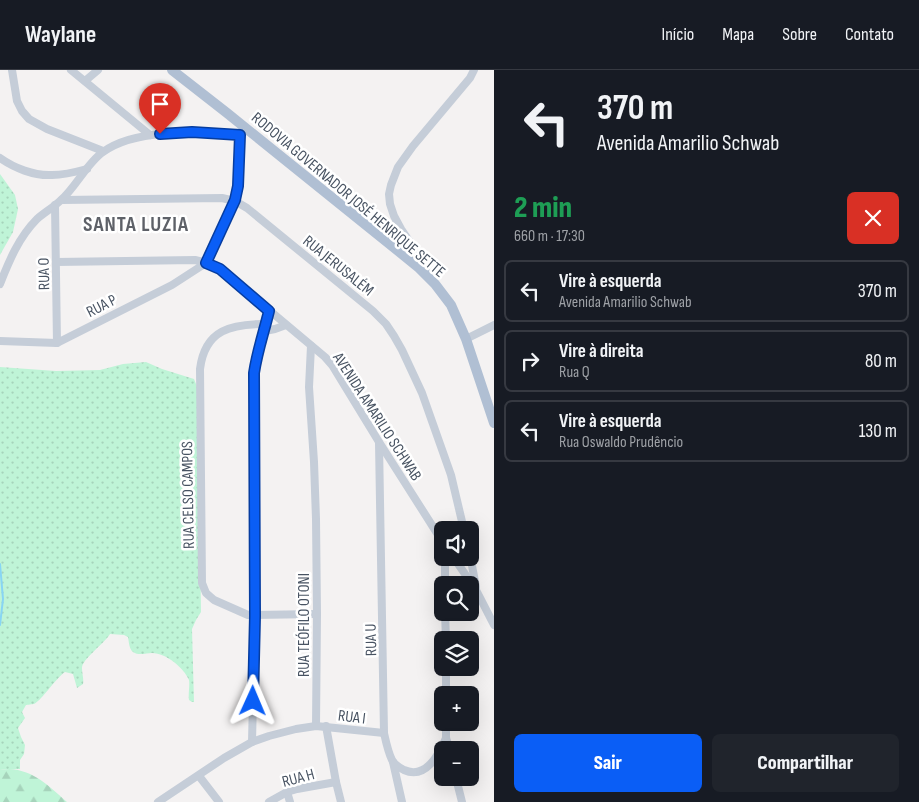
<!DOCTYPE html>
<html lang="pt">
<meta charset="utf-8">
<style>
body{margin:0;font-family:"Sofia Sans Condensed",sans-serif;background:#20242c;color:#f1f3f6;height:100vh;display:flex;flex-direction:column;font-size:19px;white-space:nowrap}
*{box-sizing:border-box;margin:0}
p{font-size:16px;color:#9ea1a6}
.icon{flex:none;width:28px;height:28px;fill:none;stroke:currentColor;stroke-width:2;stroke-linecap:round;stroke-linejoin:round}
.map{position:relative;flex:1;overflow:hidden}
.drawer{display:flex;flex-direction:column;background:#171b24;width:425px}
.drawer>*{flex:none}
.hud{background:#171b24;color:#f1f3f6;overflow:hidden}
.controls{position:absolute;left:434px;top:451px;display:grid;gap:10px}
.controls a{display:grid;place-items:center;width:45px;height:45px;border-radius:8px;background:#171b24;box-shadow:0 5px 20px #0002;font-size:25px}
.pin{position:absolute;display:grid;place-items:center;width:42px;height:42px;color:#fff;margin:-51px -21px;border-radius:50% 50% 50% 0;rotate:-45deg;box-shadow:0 0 5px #0007}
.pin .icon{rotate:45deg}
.me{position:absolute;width:55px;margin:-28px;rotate:1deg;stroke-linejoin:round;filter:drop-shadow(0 0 4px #0008)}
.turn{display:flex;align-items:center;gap:18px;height:105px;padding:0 20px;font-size:22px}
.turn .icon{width:65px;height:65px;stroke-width:2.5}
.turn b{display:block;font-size:35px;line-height:42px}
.round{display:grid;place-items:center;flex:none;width:52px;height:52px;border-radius:8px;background:#20242c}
.overview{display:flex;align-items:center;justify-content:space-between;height:85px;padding:0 20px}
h1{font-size:30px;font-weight:800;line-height:38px;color:#1e9e55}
.button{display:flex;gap:10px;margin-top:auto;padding:10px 20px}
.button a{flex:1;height:58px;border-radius:8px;background:#0a5ef6;color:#fff;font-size:20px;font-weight:800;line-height:58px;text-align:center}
.button a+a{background:#20242c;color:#f1f3f6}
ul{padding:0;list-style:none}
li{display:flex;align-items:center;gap:15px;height:62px;margin:0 10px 8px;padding:0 10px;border:2px solid #363941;border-radius:8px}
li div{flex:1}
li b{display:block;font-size:19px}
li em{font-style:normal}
header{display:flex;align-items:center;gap:30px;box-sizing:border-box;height:70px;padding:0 25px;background:#171b24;border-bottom:1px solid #363941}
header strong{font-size:24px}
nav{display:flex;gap:28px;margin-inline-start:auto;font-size:18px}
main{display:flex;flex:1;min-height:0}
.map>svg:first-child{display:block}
.grass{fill:url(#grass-dots)}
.forest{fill:url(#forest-firs)}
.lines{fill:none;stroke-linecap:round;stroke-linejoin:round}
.stream{stroke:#88d5f4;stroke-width:2}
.minor{stroke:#c5cdd8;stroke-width:8}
.major{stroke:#b0bfd3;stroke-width:10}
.route-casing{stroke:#063da0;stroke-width:12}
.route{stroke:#0a5ef6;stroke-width:9}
.labels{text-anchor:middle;stroke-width:5;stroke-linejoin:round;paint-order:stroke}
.street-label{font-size:16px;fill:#485362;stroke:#fff}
.district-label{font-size:21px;font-weight:bold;letter-spacing:1px;fill:#5e6168;stroke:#fff}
</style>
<header>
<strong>Waylane</strong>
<nav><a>Início</a><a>Mapa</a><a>Sobre</a><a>Contato</a></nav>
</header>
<main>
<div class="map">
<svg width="494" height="732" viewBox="0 0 494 732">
<defs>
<pattern id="grass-dots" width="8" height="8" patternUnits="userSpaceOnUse" patternTransform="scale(1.25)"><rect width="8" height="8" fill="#bff4d7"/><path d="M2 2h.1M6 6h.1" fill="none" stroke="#a6d3bb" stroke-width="1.8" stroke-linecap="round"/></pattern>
<pattern id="forest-firs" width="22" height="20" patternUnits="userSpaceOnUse" patternTransform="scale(1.25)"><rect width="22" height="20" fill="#bff4d7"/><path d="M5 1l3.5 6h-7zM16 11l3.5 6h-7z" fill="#a6d3bb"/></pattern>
</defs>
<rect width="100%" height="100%" fill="#f4f2f2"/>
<g class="grass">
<path d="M0 104 15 125 18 139 13 162 0 185Z"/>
<path d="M146 292 162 299 194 309 198 319 201 542 196 550 192 559 194 632H192L189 630C188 624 190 615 189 610 184 598 166 583 152 583 146 583 139 586 133 582 129 579 129 572 128 567L124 565 110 564C104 574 82 589 82 598 82 604 84 609 83 614L77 618 73 604 65 602C54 610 43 629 34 634 33 634 27 635 26 635L22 642 25 648 18 658 21 667 25 675 24 684 20 690V699H9L0 700V297L56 301 100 300 123 294Z"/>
</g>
<path class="forest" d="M9 699C34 700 50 717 67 732H0V700Z"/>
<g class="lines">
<path class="stream" d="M0 494 3 529 0 555"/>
<g class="minor">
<path d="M12 0 17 31 22 41 29 49 47 59 103 81"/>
<path d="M71 0 150 65"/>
<path d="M85 11 98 0"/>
<path d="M0 88C14 98 34 106 52 105 64 105 76 102 87 99"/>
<path d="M62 130 222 128 235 131 247 138 373 241 386 254 394 266 402 280 422 323 451 405 464 460"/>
<path d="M55 135 57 273"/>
<path d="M56 192 195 190 211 194 220 199 325 287 332 295 379 372 442 471"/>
<path d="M428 207 424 193 401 159 394 146 390 134 389 124 391 115 398 97 413 76 470 8 474 0"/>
<path d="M0 214C9 191 19 167 37 149 45 142 54 137 61 130 76 117 87 93 103 82 138 57 200 63 240 65L244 62"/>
<path d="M266 254C232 254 205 259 200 299L202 513 206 523 214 530 248 545 317 544"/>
<path d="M265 261 275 259 286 255"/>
<path d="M466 269 494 255"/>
<path d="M0 271 57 273 172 215 206 193 235 131 238 116 240 65"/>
<path d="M311 276 309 317 314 392 316 449 317 544 316 656"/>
<path d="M379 373 384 663C386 672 388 682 392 690 394 694 400 698 404 700 426 710 439 684 446 668"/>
<path d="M470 485 476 517"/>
<path d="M445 488V515"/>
<path d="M454 488 476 520 494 555"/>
<path d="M445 542 446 570"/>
<path d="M446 598V625"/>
<path d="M446 652V668L450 680"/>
<path d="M326 656 336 712 341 732"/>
<path d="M252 672 255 546 254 303 258 283 269 241"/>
<path d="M393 692 402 732"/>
<path d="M199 706 219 732"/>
<path d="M456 708 462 732"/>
<path d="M287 722 290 732"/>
<path d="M158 732 224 688 252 672 269 666 296 659 316 656 384 663"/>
<path d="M269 732 287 722 297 719 336 712"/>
</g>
<path class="major" d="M172 0 227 43 371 159 418 197 435 214 451 235 466 269 494 353"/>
</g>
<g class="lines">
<defs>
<path id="route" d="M160 64 192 62 240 65 238 116 235 130 206 193 220 199 269 241C264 262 257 282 254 303L255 546 253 631"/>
</defs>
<use href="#route" class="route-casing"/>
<use href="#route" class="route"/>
</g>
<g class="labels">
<g class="street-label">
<text transform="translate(349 124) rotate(40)" y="6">RODOVIA GOVERNADOR JOSÉ HENRIQUE SETTE</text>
<text transform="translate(339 195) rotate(39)" y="6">RUA JERUSALÉM</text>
<text transform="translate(43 204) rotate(-91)" y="6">RUA O</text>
<text transform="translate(101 235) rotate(-27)" y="6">RUA P</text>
<text transform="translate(378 346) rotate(57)" y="6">AVENIDA AMARILIO SCHWAB</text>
<text transform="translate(187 425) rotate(-91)" y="6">RUA CELSO CAMPOS</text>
<text transform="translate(303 555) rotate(-90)" y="6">RUA TEÓFILO OTONI</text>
<text transform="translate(370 570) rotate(-91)" y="6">RUA U</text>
<text transform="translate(352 646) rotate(7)" y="6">RUA I</text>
<text transform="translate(298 707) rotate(-15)" y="6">RUA H</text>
</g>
<g class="district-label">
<text x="136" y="161">SANTA LUZIA</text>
</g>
</g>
</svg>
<div class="controls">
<a><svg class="icon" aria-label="sound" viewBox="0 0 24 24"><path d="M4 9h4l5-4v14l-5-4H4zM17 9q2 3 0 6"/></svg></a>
<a><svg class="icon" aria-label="search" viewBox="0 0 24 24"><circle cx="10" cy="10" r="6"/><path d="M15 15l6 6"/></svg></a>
<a><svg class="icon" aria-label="layers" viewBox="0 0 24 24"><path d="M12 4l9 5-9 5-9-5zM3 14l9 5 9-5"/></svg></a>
<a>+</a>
<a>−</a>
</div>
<div class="pin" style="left:160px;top:64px;background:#d93025"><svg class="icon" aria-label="arrive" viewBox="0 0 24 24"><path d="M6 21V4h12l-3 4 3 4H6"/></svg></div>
<svg class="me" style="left:253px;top:631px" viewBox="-20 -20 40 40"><path d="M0-17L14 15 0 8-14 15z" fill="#0a5ef6" stroke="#fff" stroke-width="4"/></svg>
</div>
<section class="drawer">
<div class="hud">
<div class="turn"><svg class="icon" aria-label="left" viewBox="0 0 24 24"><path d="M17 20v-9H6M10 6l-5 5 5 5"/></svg><div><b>370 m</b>Avenida Amarilio Schwab</div></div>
</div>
<div class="overview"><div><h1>2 min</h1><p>660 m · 17:30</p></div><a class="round" style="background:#d93025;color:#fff"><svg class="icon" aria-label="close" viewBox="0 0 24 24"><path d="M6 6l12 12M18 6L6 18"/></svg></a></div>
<ul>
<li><svg class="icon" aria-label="left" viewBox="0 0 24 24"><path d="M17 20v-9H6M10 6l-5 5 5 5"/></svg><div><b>Vire à esquerda</b><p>Avenida Amarilio Schwab</p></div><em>370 m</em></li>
<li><svg class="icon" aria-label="right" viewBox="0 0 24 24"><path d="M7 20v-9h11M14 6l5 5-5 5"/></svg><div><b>Vire à direita</b><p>Rua Q</p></div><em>80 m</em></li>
<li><svg class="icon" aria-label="left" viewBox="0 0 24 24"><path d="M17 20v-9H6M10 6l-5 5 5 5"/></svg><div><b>Vire à esquerda</b><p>Rua Oswaldo Prudêncio</p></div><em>130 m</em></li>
</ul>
<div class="button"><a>Sair</a><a>Compartilhar</a></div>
</section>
</main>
